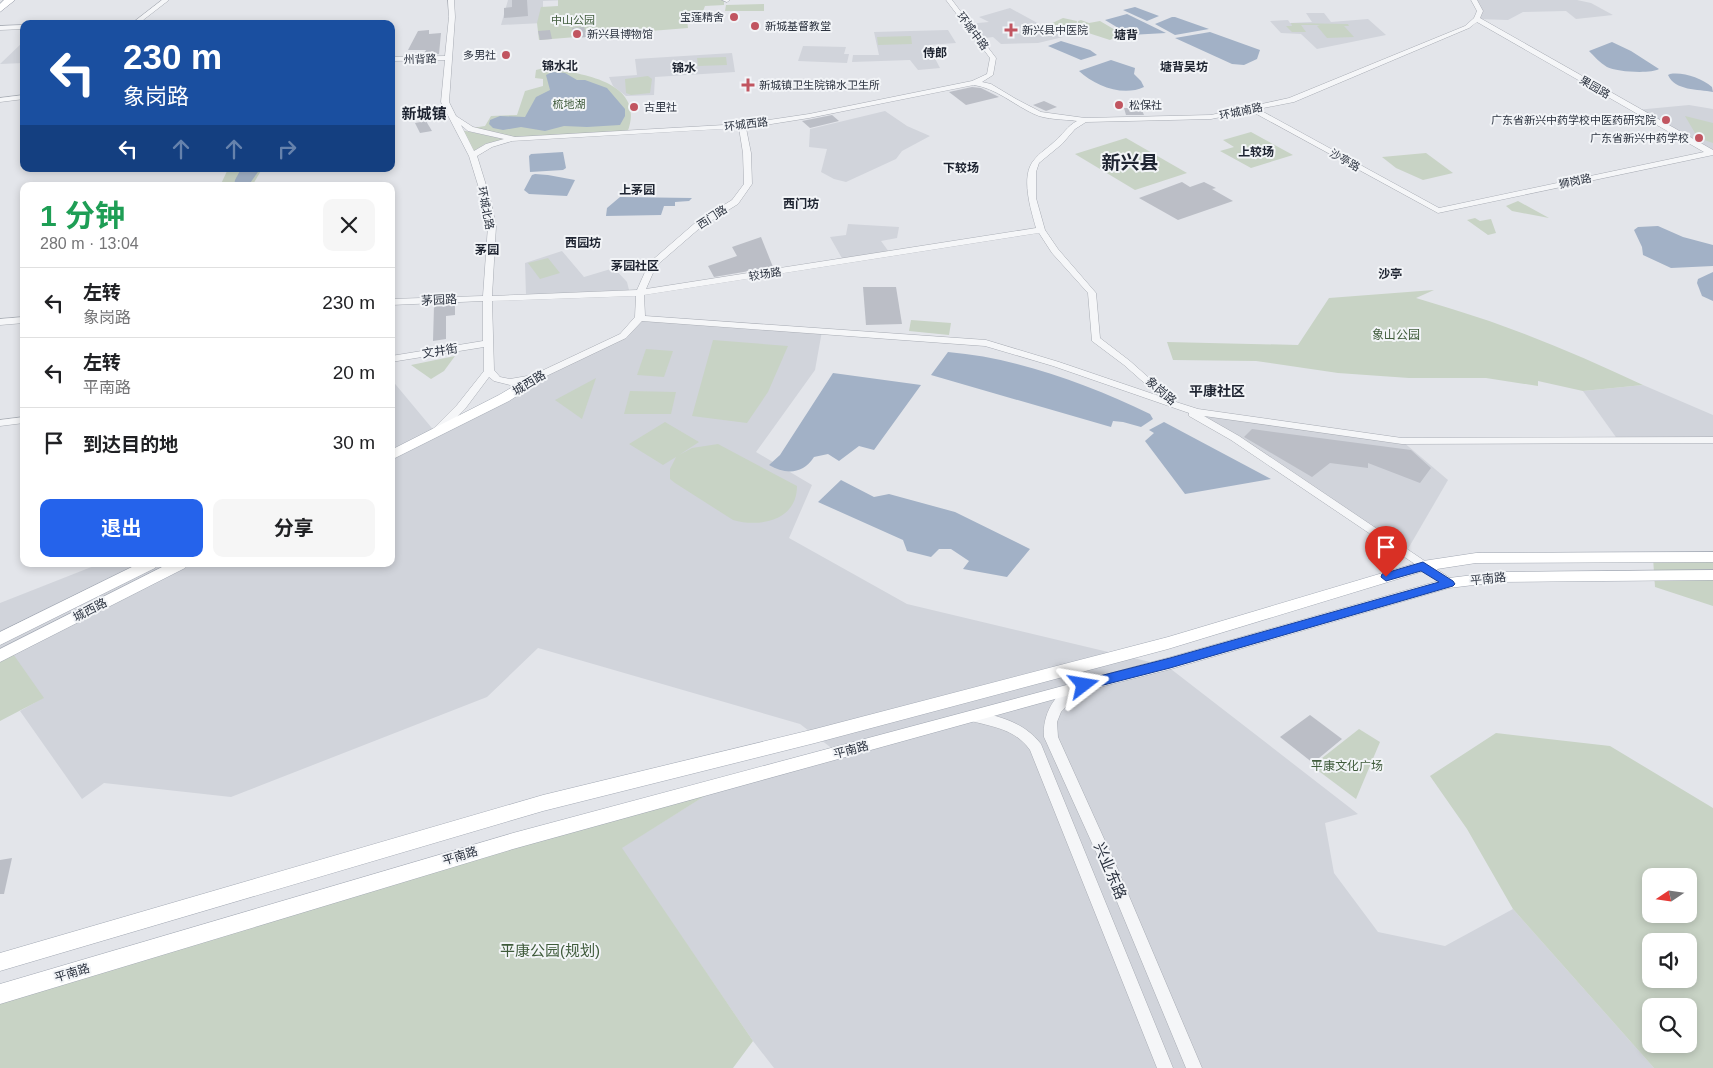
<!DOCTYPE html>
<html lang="zh">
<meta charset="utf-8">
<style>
body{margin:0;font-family:Arial,"Noto Sans SC",sans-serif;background:#f6f6f6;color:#202124;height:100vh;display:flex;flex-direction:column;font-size:19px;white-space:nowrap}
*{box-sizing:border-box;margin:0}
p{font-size:16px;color:#757577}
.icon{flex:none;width:28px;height:28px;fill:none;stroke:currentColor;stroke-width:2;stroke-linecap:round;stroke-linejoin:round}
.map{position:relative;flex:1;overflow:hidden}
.panel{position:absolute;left:20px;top:182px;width:375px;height:385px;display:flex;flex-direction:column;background:#fff;border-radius:10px;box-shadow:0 2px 8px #0003}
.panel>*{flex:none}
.top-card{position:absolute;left:20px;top:20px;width:375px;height:152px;border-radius:10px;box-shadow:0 2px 8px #0003;background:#1a4fa0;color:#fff;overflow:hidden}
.needle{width:32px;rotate:257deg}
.fabs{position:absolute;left:1642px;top:868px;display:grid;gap:10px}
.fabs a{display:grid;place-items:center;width:55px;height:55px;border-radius:10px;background:#fff;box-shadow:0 2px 8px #0003;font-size:25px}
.pin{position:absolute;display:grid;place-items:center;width:42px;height:42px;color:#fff;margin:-51px -21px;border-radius:50% 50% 50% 0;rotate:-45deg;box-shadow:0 0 5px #0007}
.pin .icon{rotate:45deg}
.me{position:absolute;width:55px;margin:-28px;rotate:76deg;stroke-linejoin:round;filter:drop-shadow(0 0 4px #0008)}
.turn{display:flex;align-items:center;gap:18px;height:105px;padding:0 20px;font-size:22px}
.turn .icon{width:65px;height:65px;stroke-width:2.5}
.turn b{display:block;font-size:35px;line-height:42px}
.lanes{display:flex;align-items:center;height:48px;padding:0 20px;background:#0003;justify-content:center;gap:25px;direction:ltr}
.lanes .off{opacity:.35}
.round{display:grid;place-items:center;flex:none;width:52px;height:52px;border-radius:10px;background:#f6f6f6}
.summary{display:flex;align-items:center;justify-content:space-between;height:85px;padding:0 20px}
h1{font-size:30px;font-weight:700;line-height:38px;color:#1e9e55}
.primary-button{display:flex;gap:10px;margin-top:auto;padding:10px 20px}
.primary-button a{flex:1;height:58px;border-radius:10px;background:#2563eb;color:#fff;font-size:20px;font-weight:700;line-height:58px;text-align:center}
.primary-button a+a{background:#f6f6f6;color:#202124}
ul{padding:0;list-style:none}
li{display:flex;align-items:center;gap:15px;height:70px;padding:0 20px;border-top:1px solid #e0e0e0}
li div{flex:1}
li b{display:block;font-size:19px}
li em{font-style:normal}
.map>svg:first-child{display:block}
.built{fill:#d1d4db}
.green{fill:#c8d3c5;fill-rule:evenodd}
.water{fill:#a2b1c6}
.building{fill:#bbbec6}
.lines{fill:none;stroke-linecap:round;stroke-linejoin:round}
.minor-casing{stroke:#a8acb4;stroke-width:1}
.major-casing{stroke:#a3a9b4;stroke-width:1}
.highway-casing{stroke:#8c929f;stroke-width:1}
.minor{fill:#f5f6f8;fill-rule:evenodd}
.major{fill:#fff;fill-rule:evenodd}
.highway{fill:#fff;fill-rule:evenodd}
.route{fill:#2563eb;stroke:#184099}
.poi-dot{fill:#c15560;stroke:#f2f4f7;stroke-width:2}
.labels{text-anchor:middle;stroke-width:4;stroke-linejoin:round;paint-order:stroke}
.far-poi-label{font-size:11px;fill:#2c3340;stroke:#f2f4f7;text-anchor:start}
.far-park-label{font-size:11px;fill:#3f5b3b;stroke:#f2f4f7}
.far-street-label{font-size:11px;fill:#2c3340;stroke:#f2f4f7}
.far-quarter-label{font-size:12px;font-weight:bold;fill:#1e2431;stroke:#f2f4f7}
.street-label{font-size:12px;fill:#2c3340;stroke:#f2f4f7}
.park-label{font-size:12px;fill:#3f5b3b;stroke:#f2f4f7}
.neighbourhood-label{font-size:14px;font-weight:bold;fill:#1e2431;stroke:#f2f4f7}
.far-district-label{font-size:15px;font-weight:bold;fill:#1e2431;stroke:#f2f4f7}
.near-street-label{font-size:15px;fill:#2c3340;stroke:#f2f4f7}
.near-park-label{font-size:15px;fill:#3f5b3b;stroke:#f2f4f7}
.far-town-label{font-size:19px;font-weight:bold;fill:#1e2431;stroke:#f2f4f7}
</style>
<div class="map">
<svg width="1713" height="1068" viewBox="0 0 1713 1068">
<rect width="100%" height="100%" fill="#e3e5ea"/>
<g class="built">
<path d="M508 0H568L543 1V23L501 25Z"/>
<path d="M1474 0H1577L1591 3 1613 15 1576 19 1566 11 1523 12 1508 20 1477 19 1480 11Z"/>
<path d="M1010 8 1063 37 1038 43 1001 44 993 37 978 39 967 24 989 22 979 17Z"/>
<path d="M1306 13H1324L1331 22 1368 19 1386 35 1317 49 1301 34 1281 33 1270 21 1288 20 1290 23 1312 22Z"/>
<path d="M948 30 956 43 928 45 940 68 918 70 910 60 852 62 853 55H879L874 32Z"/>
<path d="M24 41V63L0 64Z"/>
<path d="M803 46 846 47 844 54H849L847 63 798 61Z"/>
<path d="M732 53 735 72 655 77 654 95 626 96 613 86 609 77 637 75 635 59Z"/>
<path d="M1689 105 1713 109V154L1636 110Z"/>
<path d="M885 111 907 126 930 136 902 151 896 159 846 182 834 179 821 172 827 149 809 147 810 129Z"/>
<path d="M848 224 899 227 897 238 881 241 889 252 843 260 830 237 846 235Z"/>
<path d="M562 251 584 277 614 268 627 282 629 290 526 295 525 263Z"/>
<path d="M640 318 822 331 815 370 756 452 812 485 789 538 907 604 1167 666 1358 814 1325 823 1334 873 1378 932 1445 946 1513 909 1654 1068H774L753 1041 621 848 727 782 838 753 800 724 538 648 487 697 231 797 104 783 82 799 20 711 43 698 0 656V603L99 564H391V379L436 433 535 378 623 336Z"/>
<path d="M1643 385 1713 415V440H1618L1583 391Z"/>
<path d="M1196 412 1402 441 1448 480 1405 554Z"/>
</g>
<g class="green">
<path d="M558 0H724V5L705 6 701 16H691L687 20 688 28 539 40 537 23 541 7 558 6Z"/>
<path d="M764 4V11H725L726 5Z"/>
<path d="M1063 18 1077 21 1076 27 1063 33 1046 26Z"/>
<path d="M1081 20 1089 23 1100 21 1122 34 1110 40 1076 29 1078 28V21Z"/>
<path d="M1291 23 1348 24 1349 26H1344L1354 37 1327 38 1317 26 1320 25H1301L1306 32H1292L1286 26H1292Z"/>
<path d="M911 36 912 44 878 45 877 37Z"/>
<path d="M726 57 727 65 698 66 697 58Z"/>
<path d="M544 68C580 73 648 81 627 133L515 139 472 128 485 126 491 116 517 115 525 91 543 86V79L535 78 536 70Z"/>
<path d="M648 76 652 79 650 93 631 95 626 93 625 79Z"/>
<path d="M1685 116 1713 123V143L1698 138Z"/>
<path d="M461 130 505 139 485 144 474 151Z"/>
<path d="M1251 132 1293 155 1251 168 1220 151 1234 147 1223 140Z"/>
<path d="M1126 138 1187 173 1135 190 1075 154Z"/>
<path d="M1426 153 1453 173 1423 180 1396 168 1382 157Z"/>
<path d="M228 169H262L252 186H220Z"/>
<path d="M1518 201 1549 218 1512 211 1506 206Z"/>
<path d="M1475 218 1480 221 1491 219 1496 233 1488 235 1467 220Z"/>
<path d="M548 258 560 273 540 279 528 263Z"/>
<path d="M1434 290 1416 298C1428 302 1440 305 1452 309 1518 329 1581 356 1643 385L1583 391 1538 381V386L1486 378H1409L1338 373 1256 361 1173 360 1167 342 1298 345 1329 298Z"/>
<path d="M911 320 951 323 949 335 909 331Z"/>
<path d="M713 340 788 346 768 392 747 423 692 416Z"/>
<path d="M646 349 673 351 664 377 637 375Z"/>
<path d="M455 356 444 371 431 379 411 365Z"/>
<path d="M596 378 582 419 555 400Z"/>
<path d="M630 391 676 392 671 414H624Z"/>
<path d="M665 422 699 442 679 455 692 448 718 444 797 486C797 520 761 528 733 520L675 483 670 479V469L676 457 663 465 629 444Z"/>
<path d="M1713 557V606L1655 587 1653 558Z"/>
<path d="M11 651 44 698 0 721V656Z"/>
<path d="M1359 729 1380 742 1356 799 1312 766Z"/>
<path d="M1496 733 1610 746 1713 808V1068H1654L1513 909 1467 829 1430 776ZM1651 876H1689V914H1651ZM1689 941V979H1651V941ZM1689 1006V1044H1651V1006Z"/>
<path d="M727 782 622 848 753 1041 733 1068H0V994Z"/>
</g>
<g class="water">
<path d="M1135 7 1159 16 1147 21 1123 10Z"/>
<path d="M1127 14 1166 33 1130 35 1105 20Z"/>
<path d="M1172 17H1175L1209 29 1175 35 1155 24Z"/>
<path d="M1210 32 1260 50 1257 59 1244 65 1232 64 1175 38Z"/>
<path d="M1061 41 1090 50 1097 55 1081 60 1048 46Z"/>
<path d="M1612 42 1631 51 1659 69C1651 74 1616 72 1607 67 1600 63 1594 56 1589 51Z"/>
<path d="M1111 60 1135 68 1134 74 1141 81 1144 87C1123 97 1095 86 1079 71Z"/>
<path d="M552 72 565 73 577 80H585L607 88 625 109V116L620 125 587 127 564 126 545 131 521 127 503 130 493 128 489 124 490 120 500 116 525 117 536 97 550 90 546 75Z"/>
<path d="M1670 74C1684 72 1701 78 1712 87L1713 92C1698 89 1675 91 1668 75Z"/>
<path d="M563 152 566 168 563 170 530 172 529 156 531 154Z"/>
<path d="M241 169H260L248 186H234L235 180Z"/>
<path d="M535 174 548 175 575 180 567 196 529 194 524 190 532 175Z"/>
<path d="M620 197 692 198 689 201 675 202V206H664L661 215 606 216 607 208Z"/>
<path d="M1658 226 1683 237 1713 245V266L1671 268 1643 255 1642 247 1634 230 1638 227Z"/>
<path d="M1713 272V301L1702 296 1697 283 1698 279Z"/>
<path d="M948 352C1018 358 1088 384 1150 414L1153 419 1141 427 1123 422 1113 421 1111 427 931 375Z"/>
<path d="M833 373 921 385 874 450 859 446 839 461 828 454 814 457C803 474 786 475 769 465L780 455Z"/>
<path d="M1164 422 1271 479 1185 494 1145 441 1154 433 1149 430Z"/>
<path d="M841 480 874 497 889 494 955 512 1030 549 1007 577 963 569 969 561 951 549H939L931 557 907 551 903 540 818 502Z"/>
</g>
<g class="building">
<path d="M512 0H527L528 16 504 18V8L512 7Z"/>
<path d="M584 27 588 37 575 38 572 28Z"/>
<path d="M429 30V34L441 33 439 54 423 55 426 50H408L418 31Z"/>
<path d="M550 30 552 39 540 40 538 31Z"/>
<path d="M972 87 981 88 999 97 966 105 949 92Z"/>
<path d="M1044 101 1057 107 1046 111 1033 105Z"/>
<path d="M1124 108H1141L1144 115H1126Z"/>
<path d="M832 115 839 121 810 128 802 121Z"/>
<path d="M426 121 432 131 420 133 415 123Z"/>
<path d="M1182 182 1190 187 1204 182 1216 188 1212 189 1233 201 1178 220 1139 198Z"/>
<path d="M761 237 773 267 714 277 708 266 737 256 732 247Z"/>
<path d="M863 287H896L902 324 866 325Z"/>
<path d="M455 304V315L446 316V339L433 341 434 306Z"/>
<path d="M1252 429 1411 450 1431 468 1420 483 1368 463V468L1330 463 1312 477 1244 437Z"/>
<path d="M1310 715 1342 739 1313 763 1280 737Z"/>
<path d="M12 858 4 894H0V860Z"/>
</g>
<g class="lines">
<defs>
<g id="minor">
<path d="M162 0H169L138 24H131Z"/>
<path d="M448 0H454L455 17 449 102 456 116 473 127 515 137 742 124 809 114 972 81 987 74 990 58 946 0H952L996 58 993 75 982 82 991 84 1016 99 1041 112 1085 118 1211 115 1289 98 1465 26 1474 18 1477 11 1471 0H1477L1483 11 1480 18 1713 150V155L1438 213 1251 111 1211 119 1086 122 1075 129 1062 144 1039 163 1036 172V198L1045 230 1058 249 1096 293 1100 338 1130 361 1176 402 1198 409 1402 438 1713 437V443L1402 444 1204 416 1239 436 1453 580 1455 583 1449 587 1231 440 1189 416V413L1053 366 985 346 642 321 626 338 538 380 510 385 494 381 489 377 465 409 441 433H433L432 431 433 429 457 405 484 371V347L391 362V356L483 341V301L391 305V299L483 296 488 226 482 198 469 156 441 102 445 60 391 61V57L445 56 449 17ZM1477 22 1704 152 1439 208 1258 109 1294 102 1469 28ZM974 85C996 88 1014 105 1034 114 1046 120 1064 119 1077 121 1067 126 1063 135 1054 142 1048 148 1039 153 1034 160 1020 176 1031 210 1036 228L646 289 656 266 701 227 738 204 752 184 751 153 746 128 809 118ZM461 125 468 131 504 139 486 144 474 151ZM739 128 743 153 744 184 732 200 695 223 649 263 637 290 492 296 496 226 490 198 477 156 492 147 512 141ZM1039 233 1052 253 1088 293 1092 341 1124 365 1159 396 1059 362 986 340 645 316 644 295ZM636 296 635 317 620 334 533 375 510 379 500 377 494 370 492 301Z"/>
<path d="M722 0H730L727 2Z"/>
<path d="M24 25V29L0 30V26Z"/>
<path d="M24 95V99L0 102V98Z"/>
<path d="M24 317V323L0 325V319Z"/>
<path d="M24 417V423L0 426V420Z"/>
<path d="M1078 683 1082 685 1084 688 1061 712 1057 722 1058 737 1115 863 1202 1068H1186L1101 863 1044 737C1042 715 1055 690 1078 683Z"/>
<path d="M973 711C999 716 1024 722 1041 744L1173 1068H1157L1030 750C1014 728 992 727 968 720L967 716 968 712Z"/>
</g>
<g id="major">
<path d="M535 374 542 378 540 381 509 401 391 460V450L499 395Z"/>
<path d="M1713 552V562L1476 563 1424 571 1168 649 815 743 543 811 0 971V953L543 795 815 729 1168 637 1423 561 1476 553Z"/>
<path d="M138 564H158L155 568 0 645V632Z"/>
<path d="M168 564H188L185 568 0 662V649Z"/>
<path d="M1713 570V580L1498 582 1449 588 1171 669 1084 691 513 849 0 1004V984L513 833 1171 657 1449 578 1498 572Z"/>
</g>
<path id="highway" d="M4 0H15L0 12V4Z"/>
</defs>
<use href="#minor" class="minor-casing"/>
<use href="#major" class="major-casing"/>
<use href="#highway" class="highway-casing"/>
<use href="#minor" class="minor"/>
<use href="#major" class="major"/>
<use href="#highway" class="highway"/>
</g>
<path class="route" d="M1423 562 1453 581 1455 584 1453 586 1170 668 1084 690 1079 688 1077 685 1079 681 1084 680 1170 658 1439 582 1421 571 1386 581 1381 577 1382 574Z"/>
<g class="poi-dot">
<circle cx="734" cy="17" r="5"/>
<circle cx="755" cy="26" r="5"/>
<path d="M1008.5 22.5h5v5h5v5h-5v5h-5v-5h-5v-5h5z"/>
<circle cx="577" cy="34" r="5"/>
<circle cx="506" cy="55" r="5"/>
<path d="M745.5 77.5h5v5h5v5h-5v5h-5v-5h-5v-5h5z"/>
<circle cx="1119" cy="105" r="5"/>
<circle cx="634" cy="107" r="5"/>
<circle cx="1666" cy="120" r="5"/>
<circle cx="1699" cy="138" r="5"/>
</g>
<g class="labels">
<g class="far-poi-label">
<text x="724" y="21" text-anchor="end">宝莲精舍</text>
<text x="765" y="30">新城基督教堂</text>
<text x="1022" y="34">新兴县中医院</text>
<text x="587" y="38">新兴县博物馆</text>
<text x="496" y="59" text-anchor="end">多男社</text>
<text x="759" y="89">新城镇卫生院锦水卫生所</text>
<text x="1129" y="109">松保社</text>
<text x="644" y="111">古里社</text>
<text x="1656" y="124" text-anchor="end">广东省新兴中药学校中医药研究院</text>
<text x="1689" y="142" text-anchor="end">广东省新兴中药学校</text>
</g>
<g class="far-park-label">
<text x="573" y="24">中山公园</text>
<text x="569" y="108">梳地湖</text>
</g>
<g class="far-street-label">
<text transform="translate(973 31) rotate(53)" y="4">环城中路</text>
<text transform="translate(420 59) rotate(-2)" y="4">州背路</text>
<text transform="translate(1595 87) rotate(30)" y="4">果园路</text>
<text transform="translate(1241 111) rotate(-12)" y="4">环城南路</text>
<text transform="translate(746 124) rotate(-7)" y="4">环城西路</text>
<text transform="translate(1345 160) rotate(29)" y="4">沙亭路</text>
<text transform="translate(1575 181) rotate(-12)" y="4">狮岗路</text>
<text transform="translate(486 208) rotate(79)" y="4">环城北路</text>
<text transform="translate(712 217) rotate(-33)" y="4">西门路</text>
<text transform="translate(765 274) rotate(-9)" y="4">较场路</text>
</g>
<g class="far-quarter-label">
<text x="1126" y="39">塘背</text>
<text x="935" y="57">侍郎</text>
<text x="560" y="70">锦水北</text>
<text x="1184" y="71">塘背吴坊</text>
<text x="684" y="72">锦水</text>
<text x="1256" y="156">上较场</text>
<text x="961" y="172">下较场</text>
<text x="637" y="194">上茅园</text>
<text x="801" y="208">西门坊</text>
<text x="583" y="247">西园坊</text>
<text x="487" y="254">茅园</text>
<text x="635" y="270">茅园社区</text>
<text x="1390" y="278">沙亭</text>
</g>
<g class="street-label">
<text transform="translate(439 300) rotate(-3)" y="4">茅园路</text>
<text transform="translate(440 351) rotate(-9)" y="4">文井街</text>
<text transform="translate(529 383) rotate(-31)" y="4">城西路</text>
<text transform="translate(1161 391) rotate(40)" y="4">象岗路</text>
<text transform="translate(1488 579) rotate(-6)" y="4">平南路</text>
<text transform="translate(90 610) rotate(-27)" y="4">城西路</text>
<text transform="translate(851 750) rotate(-15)" y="4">平南路</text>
<text transform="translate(460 856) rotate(-17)" y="4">平南路</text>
<text transform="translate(72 973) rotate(-17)" y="4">平南路</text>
</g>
<g class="park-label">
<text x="1396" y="339">象山公园</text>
<text x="1347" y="770">平康文化广场</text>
</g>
<g class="neighbourhood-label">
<text x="1217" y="396">平康社区</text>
</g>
<g class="far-district-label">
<text x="424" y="119">新城镇</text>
</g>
<g class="near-street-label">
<text transform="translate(1110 871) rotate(67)" y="5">兴业东路</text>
</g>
<g class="near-park-label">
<text x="550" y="956">平康公园(规划)</text>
</g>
<g class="far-town-label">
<text x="1130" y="169">新兴县</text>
</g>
</g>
</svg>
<div class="fabs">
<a><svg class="needle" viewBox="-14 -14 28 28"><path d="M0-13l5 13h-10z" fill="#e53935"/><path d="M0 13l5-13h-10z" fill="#757577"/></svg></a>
<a><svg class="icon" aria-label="sound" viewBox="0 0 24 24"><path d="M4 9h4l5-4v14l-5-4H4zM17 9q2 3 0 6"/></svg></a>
<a><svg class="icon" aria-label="search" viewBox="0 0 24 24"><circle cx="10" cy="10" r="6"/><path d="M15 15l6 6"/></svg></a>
</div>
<div class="pin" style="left:1386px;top:577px;background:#d93025"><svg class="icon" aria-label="arrive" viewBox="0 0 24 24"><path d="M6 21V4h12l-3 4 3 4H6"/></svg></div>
<svg class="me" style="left:1084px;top:685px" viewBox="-20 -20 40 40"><path d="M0-17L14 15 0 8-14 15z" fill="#2563eb" stroke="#fff" stroke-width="4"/></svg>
<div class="top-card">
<div class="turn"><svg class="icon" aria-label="left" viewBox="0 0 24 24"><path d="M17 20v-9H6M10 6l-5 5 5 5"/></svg><div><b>230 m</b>象岗路</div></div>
<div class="lanes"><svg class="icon" aria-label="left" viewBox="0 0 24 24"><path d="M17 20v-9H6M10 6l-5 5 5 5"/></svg><svg class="icon off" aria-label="ahead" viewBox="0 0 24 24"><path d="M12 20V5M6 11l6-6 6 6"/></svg><svg class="icon off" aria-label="ahead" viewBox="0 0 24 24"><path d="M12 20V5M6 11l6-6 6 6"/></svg><svg class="icon off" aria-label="right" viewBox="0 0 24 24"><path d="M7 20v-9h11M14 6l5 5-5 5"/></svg></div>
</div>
<section class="panel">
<div class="summary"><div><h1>1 分钟</h1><p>280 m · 13:04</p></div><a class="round"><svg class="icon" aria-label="close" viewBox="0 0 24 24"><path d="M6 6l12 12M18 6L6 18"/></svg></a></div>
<ul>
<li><svg class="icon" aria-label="left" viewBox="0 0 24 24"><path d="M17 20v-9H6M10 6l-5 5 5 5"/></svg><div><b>左转</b><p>象岗路</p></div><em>230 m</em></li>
<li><svg class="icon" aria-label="left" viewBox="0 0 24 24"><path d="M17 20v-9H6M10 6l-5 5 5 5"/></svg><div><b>左转</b><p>平南路</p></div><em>20 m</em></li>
<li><svg class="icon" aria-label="arrive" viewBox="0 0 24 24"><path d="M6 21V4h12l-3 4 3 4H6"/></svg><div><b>到达目的地</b></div><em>30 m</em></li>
</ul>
<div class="primary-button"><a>退出</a><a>分享</a></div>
</section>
</div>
